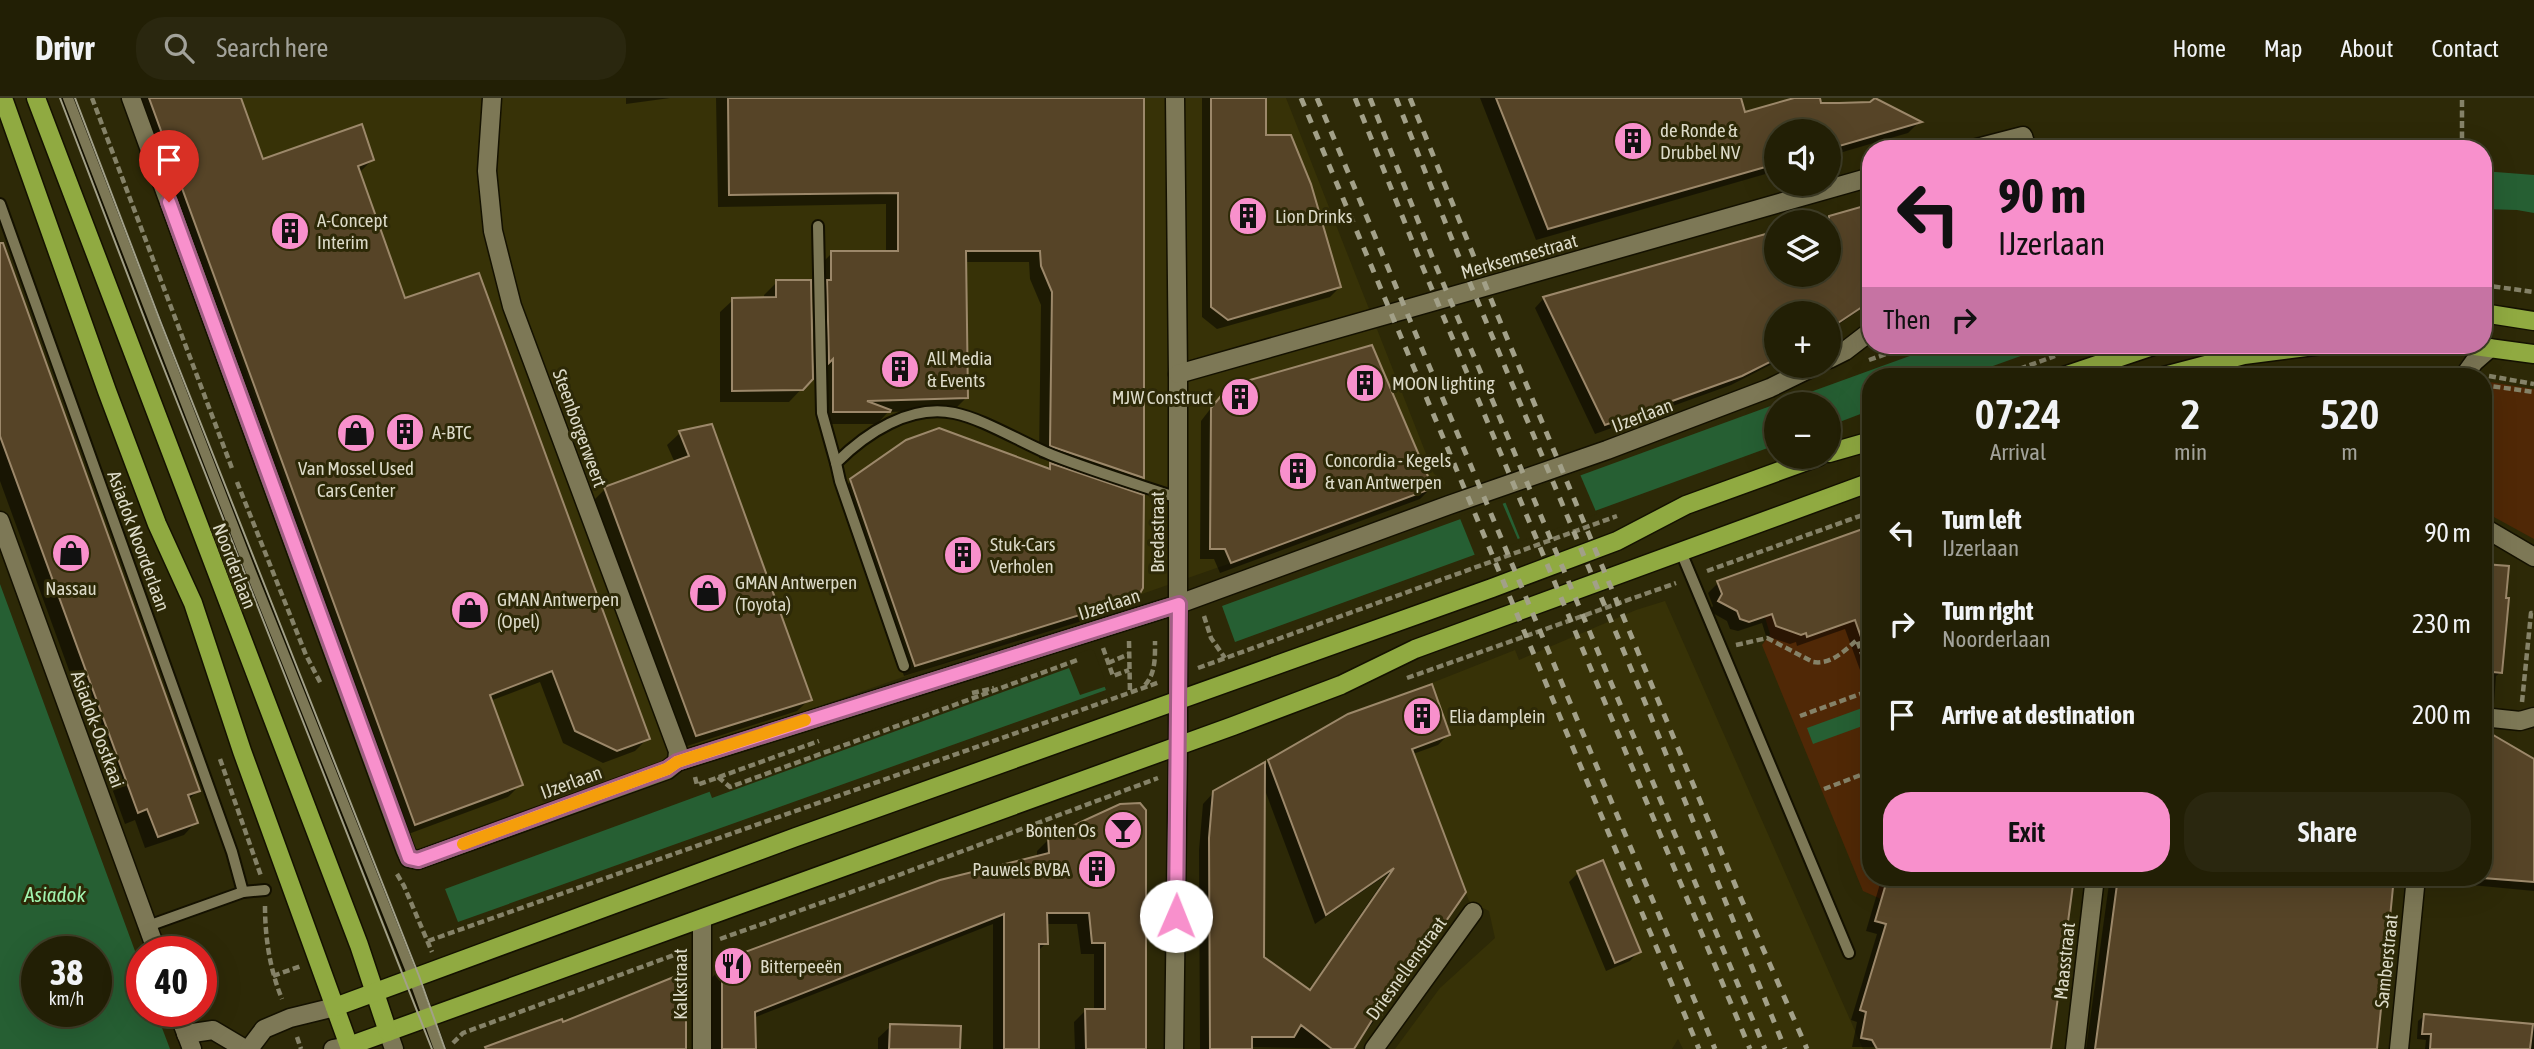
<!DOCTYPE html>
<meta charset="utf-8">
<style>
body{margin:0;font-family:"Asap Condensed",sans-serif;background:#2a270f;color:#f1f3f6;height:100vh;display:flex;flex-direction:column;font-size:26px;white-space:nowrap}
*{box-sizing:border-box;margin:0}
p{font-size:23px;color:#a2a29a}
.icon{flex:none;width:38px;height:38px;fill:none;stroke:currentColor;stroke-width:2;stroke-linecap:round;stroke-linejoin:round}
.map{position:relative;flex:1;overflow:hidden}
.side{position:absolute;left:1862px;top:270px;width:630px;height:518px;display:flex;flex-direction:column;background:#221f05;border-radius:28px;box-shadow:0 7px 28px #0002,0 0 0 2px #3f3d27}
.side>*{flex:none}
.hud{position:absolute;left:1862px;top:42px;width:630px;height:214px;border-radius:28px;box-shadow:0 7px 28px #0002,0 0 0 2px #3f3d27;background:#f890cc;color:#111;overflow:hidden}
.buttons{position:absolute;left:1764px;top:21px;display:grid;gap:14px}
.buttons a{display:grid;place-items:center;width:77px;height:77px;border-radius:50%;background:#221f05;box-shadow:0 7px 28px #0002,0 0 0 2px #3f3d27;font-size:35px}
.speed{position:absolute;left:21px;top:838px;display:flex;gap:14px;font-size:35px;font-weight:700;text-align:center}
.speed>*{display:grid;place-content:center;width:91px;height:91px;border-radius:50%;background:#221f05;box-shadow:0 7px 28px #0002,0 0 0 2px #3f3d27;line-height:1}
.speed small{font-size:18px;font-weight:400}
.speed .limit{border:10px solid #d22;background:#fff;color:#111}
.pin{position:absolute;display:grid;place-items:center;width:60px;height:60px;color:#fff;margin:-72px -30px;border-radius:50% 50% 50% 0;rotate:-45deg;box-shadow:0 0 7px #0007}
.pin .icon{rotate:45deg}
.me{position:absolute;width:77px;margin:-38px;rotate:1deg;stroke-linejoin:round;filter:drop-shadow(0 0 5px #0008)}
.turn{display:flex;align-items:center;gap:24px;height:147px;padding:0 21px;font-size:32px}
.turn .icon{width:91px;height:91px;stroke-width:2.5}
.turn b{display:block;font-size:49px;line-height:60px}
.then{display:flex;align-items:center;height:66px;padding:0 21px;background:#0003;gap:14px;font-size:26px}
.eta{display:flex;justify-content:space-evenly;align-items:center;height:119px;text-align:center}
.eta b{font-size:42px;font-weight:600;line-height:49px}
.button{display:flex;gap:14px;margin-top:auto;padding:14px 21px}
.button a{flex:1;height:80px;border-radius:28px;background:#f890cc;color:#111;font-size:28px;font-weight:600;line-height:80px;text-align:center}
.button a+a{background:#2a270f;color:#f1f3f6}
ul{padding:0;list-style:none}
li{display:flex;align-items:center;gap:21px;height:91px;padding:0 21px}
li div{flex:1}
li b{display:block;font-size:26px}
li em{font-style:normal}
header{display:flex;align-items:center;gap:42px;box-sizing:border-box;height:98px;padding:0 35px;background:#221f05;border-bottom:2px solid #3f3d27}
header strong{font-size:33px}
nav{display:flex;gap:38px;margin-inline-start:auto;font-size:24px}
.search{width:490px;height:63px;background:#2a270f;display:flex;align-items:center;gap:18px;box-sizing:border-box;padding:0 24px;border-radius:28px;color:#a2a29a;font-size:26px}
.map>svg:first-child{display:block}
.built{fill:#373207}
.green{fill:#502806}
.water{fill:#265f33;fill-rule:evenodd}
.pier{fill:#2d2907}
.shadow{fill:#0007;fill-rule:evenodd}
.building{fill:#564427;stroke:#9c886a;stroke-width:2}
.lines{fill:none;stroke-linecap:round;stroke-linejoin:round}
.lane-casing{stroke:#141100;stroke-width:14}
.street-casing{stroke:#141100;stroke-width:21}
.secondary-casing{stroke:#141100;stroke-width:21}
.primary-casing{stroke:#141100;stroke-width:21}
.path{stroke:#858268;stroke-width:4.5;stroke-dasharray:7 3.5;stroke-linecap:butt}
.lane{stroke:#7d7856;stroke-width:10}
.street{stroke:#7d7856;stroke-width:18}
.secondary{stroke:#7d7856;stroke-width:18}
.primary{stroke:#90aa41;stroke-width:18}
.tram{stroke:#a2a088;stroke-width:2}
.rail{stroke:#a2a088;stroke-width:5;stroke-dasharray:9 9;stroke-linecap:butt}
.route-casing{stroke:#a15e85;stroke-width:18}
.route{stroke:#f890cc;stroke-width:12}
.slow{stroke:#f59e0b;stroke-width:12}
.labels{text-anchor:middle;stroke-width:6;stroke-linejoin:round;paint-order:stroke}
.poi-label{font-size:19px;fill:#dcdac8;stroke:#2d2907;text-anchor:start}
.street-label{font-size:19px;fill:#dcdac8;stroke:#2d2907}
.water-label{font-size:21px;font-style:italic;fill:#a2f5b0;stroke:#2d2907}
</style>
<header>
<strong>Drivr</strong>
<div class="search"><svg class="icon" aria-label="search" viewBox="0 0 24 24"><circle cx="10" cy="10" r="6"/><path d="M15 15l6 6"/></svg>Search here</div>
<nav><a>Home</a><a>Map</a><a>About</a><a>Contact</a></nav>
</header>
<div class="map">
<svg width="2534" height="951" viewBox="0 0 2534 951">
<rect width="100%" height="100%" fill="#2d2907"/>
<g class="built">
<path d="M149 0H1286L1434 376 1444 382 1445 386 1231 465 702 649 415 753Z"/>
<path d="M1665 503 1863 951H1683L1678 941 1672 951H1395L1440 890 1495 840 1489 813 1469 803 1394 600 1515 552 1519 562 1636 512Z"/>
</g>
<g class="green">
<path d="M2483 283 2534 291V441L2483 413Z"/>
<path d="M1771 513 1775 524 1799 537 1806 535 1808 539 1829 531 1854 518 1871 566V779H1888L1881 801 1863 793 1762 547 1770 536 1764 516Z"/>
</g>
<g class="water">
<path d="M2483 73 2534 77V115L2517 112 2483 111Z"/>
<path d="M1940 247H2051L1965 278H1871V312L1829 328V306H1777Z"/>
<path d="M1776 306V347L1235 544 1222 508Z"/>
<path d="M0 486 142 872V914H156L170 951H0ZM37 854H96V914H37Z"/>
<path d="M1090 554 1106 592 458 824 445 791Z"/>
<path d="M1862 610 1868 626 1813 646 1807 630Z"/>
</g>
<g class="pier">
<path d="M1579 374 1597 416 1521 443 1504 401Z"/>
<path d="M1501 402 1519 444 1476 460 1459 418Z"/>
<path d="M1090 551 1094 553 1107 588 1080 597 1069 570 712 700 709 692 1015 578 1066 562V560Z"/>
</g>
<g class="shadow">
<path d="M133 0H239L262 63 372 62 360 74 404 203 648 640 635 653 603 665 563 645 540 584 490 603 521 686 508 699 403 738Z"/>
<path d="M626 0H670L626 6Z"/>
<path d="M716 0H1142V380L1128 394 1136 498 1124 510 904 578 840 394 852 382 1046 371 1053 364 1039 360 1041 207 1030 181 1029 164H965L966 300 954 312 888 314 877 326H822L820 167 832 155H886V106L718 109Z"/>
<path d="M1202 0H1265L1264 39 1340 189 1330 199 1217 231 1202 219Z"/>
<path d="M1480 0H1740L1744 16 1799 0H1818L1820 6H1868L1873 1 1919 24 1908 35 1829 58V33H1776V73L1536 142Z"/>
<path d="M1871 107V204L1829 233V215H1776V264L1731 287 1595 336 1535 210 1544 200 1776 134V177H1829V124H1811Z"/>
<path d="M0 143 198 693 188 702 196 724 184 737 145 750 135 722 125 726 0 383Z"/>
<path d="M777 184 812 280 789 304H720V214L733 202 764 201V197Z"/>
<path d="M1218 301 1431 390 1420 401 1220 475 1214 461H1200L1201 323Z"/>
<path d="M711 328 810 601 797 613 684 649 593 403 605 391 675 365 667 347 680 335Z"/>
<path d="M1871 430V593L1868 594 1845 531 1797 548 1796 544 1790 546 1766 538 1762 525 1738 533 1730 531 1727 523 1709 513 1713 508 1708 495 1718 485Z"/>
<path d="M2485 468 2504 501 2500 575 2496 578 2494 606 2490 610 2483 609Z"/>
<path d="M1448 637 1438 647 1413 656 1464 794 1376 921 1352 951 1251 949V951H1200L1199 752 1203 706 1214 694 1263 669 1269 663ZM1263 687 1315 826 1388 776 1308 893 1262 860Z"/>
<path d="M2534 662V793L2429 783V779H2483Z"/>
<path d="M1120 708 1144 951H1075L1074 924 1086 912H1094V856H1081L1077 826H1046V845L1037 854V951H993V826L753 920 754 951H710L711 881 727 862 1037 760V753L1049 741Z"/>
<path d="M1578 775 1639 853 1630 863 1606 873 1569 784Z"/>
<path d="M1882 779H2073L2049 951 1852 949 1857 924 1851 922 1877 836 1866 833Z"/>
<path d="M2110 779H2392L2375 951H2086Z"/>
<path d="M2424 918 2534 928V951H2425L2426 942 2417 941 2418 923Z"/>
<path d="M891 928 958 951H878V940Z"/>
</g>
<g class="building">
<path d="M149 0H241L263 61 362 26 374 62 358 68 405 200 479 175 650 641 617 653 575 633 552 573 490 597 523 687 415 727Z"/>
<path d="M728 0H1144V380L1050 348 1052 194 1041 168 1040 153H966L968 300 867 303 891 312 890 314H833V261L829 265 827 182H831V153H898V95L729 97Z"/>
<path d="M1211 0H1266V37H1291L1311 86 1341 189 1228 222 1211 209Z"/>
<path d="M1496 0H1741L1745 14 1794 0H1820L1821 5H1839L1870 4 1875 0 1922 24 1829 51V33H1776V66L1548 131Z"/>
<path d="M1871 106V203L1829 231V215H1776V261L1742 278 1605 327 1543 199 1776 133V177H1829V118Z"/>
<path d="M0 145H3L200 693 188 697 198 725 158 739 147 711 138 715 0 338Z"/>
<path d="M776 182H811L813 281 803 292 732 293V200L776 199Z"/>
<path d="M1372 247 1433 390 1231 465 1225 451H1210L1211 310 1229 288Z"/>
<path d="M712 326 812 602 696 638 604 389 689 358 679 333Z"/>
<path d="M939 330 1050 371V365L1144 397 1143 490 1138 499 915 568 850 381 906 342Z"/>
<path d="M1871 428V558L1868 559 1855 522 1807 539 1806 535 1801 537 1776 528 1772 516 1749 524 1740 521 1737 513 1718 503 1722 496 1717 483Z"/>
<path d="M2484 466 2509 468 2506 500H2509L2502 575 2483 573Z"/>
<path d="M1432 586 1450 637 1412 651 1466 794 1378 922 1374 919 1354 951H1332L1301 927 1294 939H1252V951H1210L1209 740 1213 693 1265 664 1264 859 1310 892 1394 770 1326 817 1268 662 1348 616Z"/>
<path d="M2483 631 2534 661V784L2483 780Z"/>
<path d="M1140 705 1146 712V951H1086L1085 911H1105V845H1092L1089 815H1047L1048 846H1039V951H1004V816L755 914 756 951H722V868L726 861 940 782 1049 755 1048 739 1120 706Z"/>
<path d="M1603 762 1641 854 1615 865 1577 773Z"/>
<path d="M1888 779H2074L2051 951H1877L1872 942 1861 940 1866 914 1860 912 1886 826 1875 823Z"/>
<path d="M2118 779H2394L2377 951H2095Z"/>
<path d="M686 874V951H486L485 949 562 921 563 924Z"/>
<path d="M2424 916 2533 926 2530 951H2430L2431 936H2422Z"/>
<path d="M890 926 961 928 960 951H889Z"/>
</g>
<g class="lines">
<defs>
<g id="lane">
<path d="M68 0 251 474 414 881 439 951"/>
<path d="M0 106 232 754 243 794"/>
<path d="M818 128 822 315 836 365"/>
<path d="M1681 454 1849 855"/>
<path d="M904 568 840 383 836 365C866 335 910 306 954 315 984 321 1022 345 1052 357 1093 373 1136 386 1178 400"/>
<path d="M148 828 243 794 265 792"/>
</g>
<g id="street">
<path d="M131 0 405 751 409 760 418 762 667 672 677 664 1179 506 1449 407 1607 352 1770 290 1815 268"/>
<path d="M492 0 487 73 493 133 512 208 678 653 677 664"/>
<path d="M1175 0 1178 276V601"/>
<path d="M1973 51 2023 38 2027 51"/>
<path d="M1829 261 1845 253 1871 233"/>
<path d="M1178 276 1871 79"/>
<path d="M2464 278 2474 264 2490 250"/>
<path d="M0 423 157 854"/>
<path d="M2483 429 2534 459"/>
<path d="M2483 619 2520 623 2534 619"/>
<path d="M178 914 192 951"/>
<path d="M186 936 213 932 245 951"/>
<path d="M249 951 264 931 290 920 335 909"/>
<path d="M333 951 349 948"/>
<path d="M702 951V821"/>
<path d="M1374 951 1473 814"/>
<path d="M2075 951 2095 779"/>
<path d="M2399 951 2416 779"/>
</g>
<g id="secondary">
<path d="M388 934 394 951"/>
<path d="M1174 951 1178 648"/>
</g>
<g id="primary">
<path d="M3 0 107 293 157 426 193 505 242 653 349 948 1233 628 1341 587 1415 551 1871 384"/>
<path d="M36 0 359 847 388 934"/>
<path d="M2483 215 2534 223"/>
<path d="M2467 247 2534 256"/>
<path d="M2064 278 2156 247"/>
<path d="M2164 278 2244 257 2322 247"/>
<path d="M1829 355 1871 343"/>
<path d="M1178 648V601"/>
<path d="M335 909 796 739 1492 490 1617 443 1686 407 1818 359"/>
</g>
</defs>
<use href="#lane" class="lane-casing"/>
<use href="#street" class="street-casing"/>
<use href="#secondary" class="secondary-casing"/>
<use href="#primary" class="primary-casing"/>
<g class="path">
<path d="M92 0 233 373"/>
<path d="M2462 51V0"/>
<path d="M2483 187 2534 194"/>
<path d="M1869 262 1912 247"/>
<path d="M2000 278 2055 258"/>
<path d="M2289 278 2368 272 2446 274"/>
<path d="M2489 278 2534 286"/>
<path d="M2483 287 2534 294"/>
<path d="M237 384 306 557 321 586"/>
<path d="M1707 473 1871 414"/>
<path d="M1204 518 1211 540 1225 560"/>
<path d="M1129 543 1130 595"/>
<path d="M1736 547 1767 540 1813 564C1831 567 1844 553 1857 542L1871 581"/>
<path d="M1103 550 1113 578 1129 572"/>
<path d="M1108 565 1129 556"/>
<path d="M1198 570 1617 418"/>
<path d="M1407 580 1676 485"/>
<path d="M1145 587C1156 575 1155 558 1155 543"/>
<path d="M972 595 994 590"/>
<path d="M2522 604 2531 515H2534"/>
<path d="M1800 618 1871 592"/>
<path d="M220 661 261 778"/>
<path d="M695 679 697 687 819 643"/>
<path d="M718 679 730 689 1080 561"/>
<path d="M1824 691 1871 673"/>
<path d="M397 776 404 788 432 854"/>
<path d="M265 808C265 840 270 872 282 901"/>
<path d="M720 841 888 781 1158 680"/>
<path d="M428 843 1160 584"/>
<path d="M273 878 301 868"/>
<path d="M297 939 301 951"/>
<path d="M453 945 463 935 682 854"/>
</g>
<use href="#lane" class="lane"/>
<use href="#street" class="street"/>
<use href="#secondary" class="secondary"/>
<use href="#primary" class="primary"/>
<g class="tram">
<path d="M60 0 148 230 432 951"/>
<path d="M75 0 161 225 419 878 445 951"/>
</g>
<g class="rail">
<path d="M1301 0 1699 951"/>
<path d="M1317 0 1715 951"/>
<path d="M1355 0 1421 165 1750 951"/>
<path d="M1370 0 1433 161 1765 951"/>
<path d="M1396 0 1457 154 1647 609 1785 951"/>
<path d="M1410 0 1497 216 1736 789 1807 951"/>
</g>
</g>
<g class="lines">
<defs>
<path id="route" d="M169 104 409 760 418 762 667 671 677 664 689 660 1179 506 1176 818"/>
</defs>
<use href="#route" class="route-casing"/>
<use href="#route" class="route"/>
<path class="slow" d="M463 746 667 671 677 664 805 622"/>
</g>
<defs>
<symbol id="building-disc" viewBox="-11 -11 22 22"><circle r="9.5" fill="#f890cc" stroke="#2d2907"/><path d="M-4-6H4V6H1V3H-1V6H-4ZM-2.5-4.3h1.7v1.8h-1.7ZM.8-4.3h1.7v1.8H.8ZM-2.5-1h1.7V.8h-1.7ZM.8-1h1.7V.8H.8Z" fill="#111"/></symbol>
<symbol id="shop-disc" viewBox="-11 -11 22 22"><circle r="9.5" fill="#f890cc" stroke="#2d2907"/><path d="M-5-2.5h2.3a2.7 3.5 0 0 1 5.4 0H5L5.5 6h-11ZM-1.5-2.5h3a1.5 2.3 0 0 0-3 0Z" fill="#111"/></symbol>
<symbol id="bar-disc" viewBox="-11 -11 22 22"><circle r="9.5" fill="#f890cc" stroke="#2d2907"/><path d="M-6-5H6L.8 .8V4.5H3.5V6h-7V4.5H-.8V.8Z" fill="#111"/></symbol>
<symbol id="restaurant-disc" viewBox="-11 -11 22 22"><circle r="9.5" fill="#f890cc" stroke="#2d2907"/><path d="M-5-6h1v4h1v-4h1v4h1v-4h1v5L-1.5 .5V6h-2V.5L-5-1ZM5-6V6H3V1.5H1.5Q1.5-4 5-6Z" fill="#111"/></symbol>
</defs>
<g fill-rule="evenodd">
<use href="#building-disc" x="1611" y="21" width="44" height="44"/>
<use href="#building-disc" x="1226" y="96" width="44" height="44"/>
<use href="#building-disc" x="268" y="111" width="44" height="44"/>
<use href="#building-disc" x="878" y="249" width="44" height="44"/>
<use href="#building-disc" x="1343" y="263" width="44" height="44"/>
<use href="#building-disc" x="1218" y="277" width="44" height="44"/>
<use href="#building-disc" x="383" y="312" width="44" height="44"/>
<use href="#shop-disc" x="334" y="313" width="44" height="44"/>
<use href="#building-disc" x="1276" y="351" width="44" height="44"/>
<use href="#shop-disc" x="49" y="433" width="44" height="44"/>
<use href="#building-disc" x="941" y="435" width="44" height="44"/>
<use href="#shop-disc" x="686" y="473" width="44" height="44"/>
<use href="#shop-disc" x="448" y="490" width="44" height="44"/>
<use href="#building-disc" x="1400" y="596" width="44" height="44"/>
<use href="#bar-disc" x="1101" y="710" width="44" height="44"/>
<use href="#building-disc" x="1075" y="749" width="44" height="44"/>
<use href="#restaurant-disc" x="711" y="846" width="44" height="44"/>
</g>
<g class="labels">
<g class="poi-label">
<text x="1660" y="39">de Ronde &amp;<tspan x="1660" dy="22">Drubbel NV</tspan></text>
<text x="1275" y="125">Lion Drinks</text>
<text x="317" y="129">A-Concept<tspan x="317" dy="22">Interim</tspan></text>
<text x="927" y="267">All Media<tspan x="927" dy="22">&amp; Events</tspan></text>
<text x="1392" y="292">MOON lighting</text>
<text x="1213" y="306" text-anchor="end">MJW Construct</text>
<text x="432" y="341">A-BTC</text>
<text x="1325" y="369">Concordia - Kegels<tspan x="1325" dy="22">&amp; van Antwerpen</tspan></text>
<text x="356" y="377" text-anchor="middle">Van Mossel Used<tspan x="356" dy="22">Cars Center</tspan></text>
<text x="990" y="453">Stuk-Cars<tspan x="990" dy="22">Verholen</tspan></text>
<text x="735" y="491">GMAN Antwerpen<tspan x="735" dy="22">(Toyota)</tspan></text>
<text x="71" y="497" text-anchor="middle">Nassau</text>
<text x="497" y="508">GMAN Antwerpen<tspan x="497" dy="22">(Opel)</tspan></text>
<text x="1449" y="625">Elia damplein</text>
<text x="1096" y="739" text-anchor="end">Bonten Os</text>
<text x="1070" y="778" text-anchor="end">Pauwels BVBA</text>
<text x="760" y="875">Bitterpeeën</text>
</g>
<g class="street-label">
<text transform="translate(1519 158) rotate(-16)" y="7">Merksemsestraat</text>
<text transform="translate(1642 317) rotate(-21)" y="7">IJzerlaan</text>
<text transform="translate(580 330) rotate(70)" y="7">Steenborgerweert</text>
<text transform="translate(1157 434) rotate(-90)" y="7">Bredastraat</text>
<text transform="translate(139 443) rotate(70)" y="7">Asiadok Noorderlaan</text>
<text transform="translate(235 468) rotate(69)" y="7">Noorderlaan</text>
<text transform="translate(1109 506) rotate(-18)" y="7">IJzerlaan</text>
<text transform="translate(98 631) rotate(70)" y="7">Asiadok-Oostkaai</text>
<text transform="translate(571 684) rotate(-20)" y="7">IJzerlaan</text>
<text transform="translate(2064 863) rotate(-84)" y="7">Maasstraat</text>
<text transform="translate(2386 863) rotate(-84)" y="7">Samberstraat</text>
<text transform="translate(1406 870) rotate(-54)" y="7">Driesnellenstraat</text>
<text transform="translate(680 886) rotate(-90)" y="7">Kalkstraat</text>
</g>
<g class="water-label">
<text x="55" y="804">Asiadok</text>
</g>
</g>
</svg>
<div class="buttons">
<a><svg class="icon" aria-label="sound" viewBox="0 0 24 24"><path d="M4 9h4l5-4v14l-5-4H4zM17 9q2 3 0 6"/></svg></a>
<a><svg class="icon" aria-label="layers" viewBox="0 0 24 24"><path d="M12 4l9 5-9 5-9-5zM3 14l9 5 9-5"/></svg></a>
<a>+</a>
<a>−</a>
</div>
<div class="speed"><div>38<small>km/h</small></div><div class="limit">40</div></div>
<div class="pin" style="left:169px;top:104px;background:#d93025"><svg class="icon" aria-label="arrive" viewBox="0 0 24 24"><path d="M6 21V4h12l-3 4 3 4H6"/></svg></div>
<svg class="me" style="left:1176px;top:818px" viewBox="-20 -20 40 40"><circle r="19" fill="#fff"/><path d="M0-13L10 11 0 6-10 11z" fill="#f890cc"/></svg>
<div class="hud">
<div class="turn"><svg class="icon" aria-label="left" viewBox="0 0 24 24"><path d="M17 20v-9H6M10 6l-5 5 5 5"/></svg><div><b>90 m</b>IJzerlaan</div></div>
<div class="then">Then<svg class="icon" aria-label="right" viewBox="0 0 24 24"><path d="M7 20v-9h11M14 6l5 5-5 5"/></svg></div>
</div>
<section class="side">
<div class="eta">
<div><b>07:24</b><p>Arrival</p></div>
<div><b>2</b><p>min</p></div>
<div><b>520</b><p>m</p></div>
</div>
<ul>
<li><svg class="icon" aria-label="left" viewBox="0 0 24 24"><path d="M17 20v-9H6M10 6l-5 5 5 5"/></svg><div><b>Turn left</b><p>IJzerlaan</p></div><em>90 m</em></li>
<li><svg class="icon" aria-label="right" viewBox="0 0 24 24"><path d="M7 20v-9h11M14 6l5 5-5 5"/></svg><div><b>Turn right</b><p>Noorderlaan</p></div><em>230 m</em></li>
<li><svg class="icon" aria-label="arrive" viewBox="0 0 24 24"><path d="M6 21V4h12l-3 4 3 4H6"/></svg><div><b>Arrive at destination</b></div><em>200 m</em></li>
</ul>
<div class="button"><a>Exit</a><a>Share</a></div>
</section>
</div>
